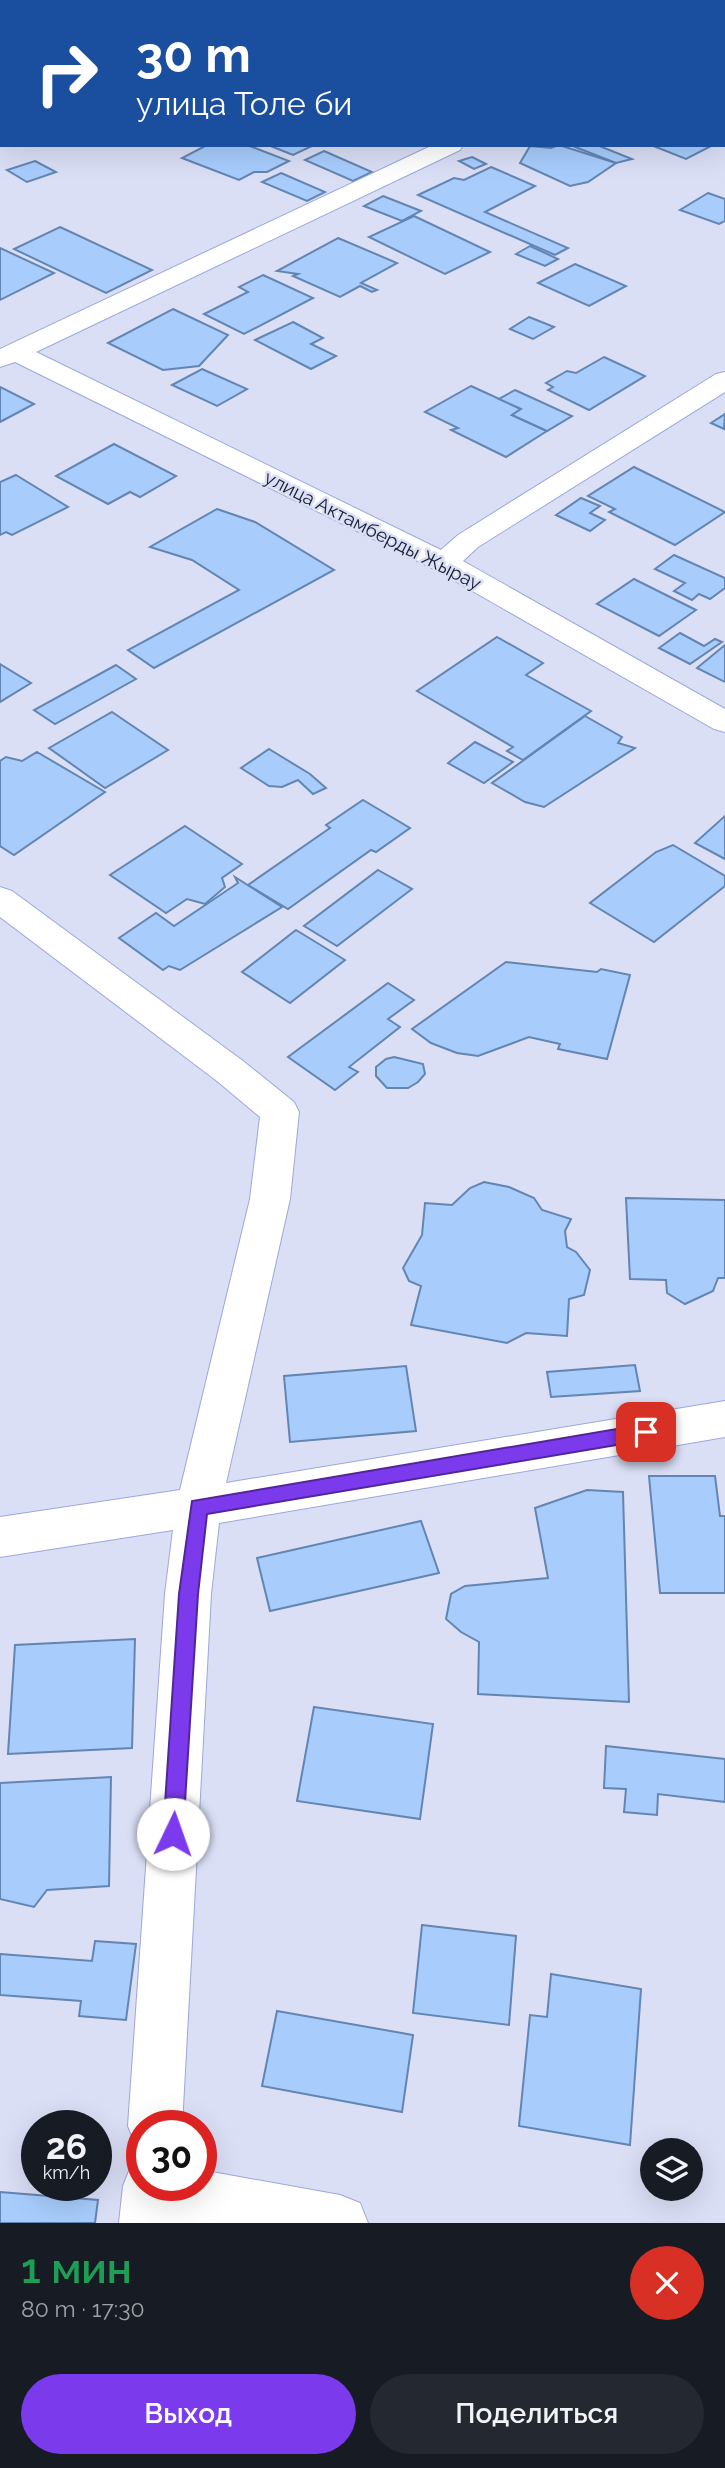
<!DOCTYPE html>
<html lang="ru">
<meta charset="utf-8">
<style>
body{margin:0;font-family:Raleway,sans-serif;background:#242831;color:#f1f3f6;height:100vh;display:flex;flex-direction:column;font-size:26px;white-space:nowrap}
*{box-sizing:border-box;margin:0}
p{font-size:23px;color:#9ea1a6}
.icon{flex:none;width:38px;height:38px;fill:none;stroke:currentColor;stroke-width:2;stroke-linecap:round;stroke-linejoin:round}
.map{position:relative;height:2223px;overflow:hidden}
.drawer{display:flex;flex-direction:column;background:#171b24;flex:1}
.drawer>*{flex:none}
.guide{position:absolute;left:0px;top:0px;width:726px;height:147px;box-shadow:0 7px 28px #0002;background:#1a4fa0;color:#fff;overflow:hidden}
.tools{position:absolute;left:640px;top:2138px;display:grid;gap:14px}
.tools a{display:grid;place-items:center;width:63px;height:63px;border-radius:50%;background:#171b24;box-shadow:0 7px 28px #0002;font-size:35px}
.speed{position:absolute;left:21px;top:2110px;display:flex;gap:14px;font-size:35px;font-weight:700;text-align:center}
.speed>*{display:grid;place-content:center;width:91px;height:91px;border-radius:50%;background:#171b24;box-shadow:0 7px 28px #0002;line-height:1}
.speed small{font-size:18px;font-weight:400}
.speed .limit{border:10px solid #d22;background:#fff;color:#111}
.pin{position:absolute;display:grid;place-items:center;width:60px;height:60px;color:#fff;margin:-30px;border-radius:14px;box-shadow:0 4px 10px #0006}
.me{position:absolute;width:77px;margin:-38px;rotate:3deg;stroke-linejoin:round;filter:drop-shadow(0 0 5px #0008)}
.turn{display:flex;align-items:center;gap:24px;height:147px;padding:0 21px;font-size:32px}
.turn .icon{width:91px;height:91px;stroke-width:2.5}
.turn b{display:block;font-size:49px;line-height:60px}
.round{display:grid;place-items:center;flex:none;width:74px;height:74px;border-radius:37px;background:#242831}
.summary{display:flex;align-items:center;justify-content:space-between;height:119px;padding:0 21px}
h1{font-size:42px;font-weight:600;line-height:52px;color:#1e9e55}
.action{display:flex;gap:14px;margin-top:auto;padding:14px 21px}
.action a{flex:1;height:80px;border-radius:42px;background:#7c3aed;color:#fff;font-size:28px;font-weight:600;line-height:80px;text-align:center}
.action a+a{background:#242831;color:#f1f3f6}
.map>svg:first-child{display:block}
.building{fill:#a8cdfd;stroke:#6385b2;stroke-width:2}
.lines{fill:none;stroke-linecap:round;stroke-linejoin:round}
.street-casing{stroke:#9ca7dd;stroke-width:2}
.street{fill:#fff;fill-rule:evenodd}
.route{fill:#7c3aed;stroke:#51269a;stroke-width:2}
.labels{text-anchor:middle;stroke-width:5;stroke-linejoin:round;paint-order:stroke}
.far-street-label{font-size:19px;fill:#191d31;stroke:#dadff6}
</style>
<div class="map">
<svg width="725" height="2223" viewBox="0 0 725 2223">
<rect width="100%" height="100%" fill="#dadff6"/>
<g class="building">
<path d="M630 0H718L714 2Z"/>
<path d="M207 145H247L289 161 267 172H254L239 180 182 158Z"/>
<path d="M268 145H314L293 155Z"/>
<path d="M559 145 616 163 588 182 570 186 520 163 530 146 551 148Z"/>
<path d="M570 145H597L632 159 616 163Z"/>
<path d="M651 145H713L686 159Z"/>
<path d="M324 151 372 172 353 181 305 160Z"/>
<path d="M472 157 486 164 474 169 459 161Z"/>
<path d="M35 161 56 172 27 182 7 170Z"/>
<path d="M491 167 535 186 485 212 568 248 555 255 418 195 454 178 464 180Z"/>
<path d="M281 173 325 192 307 201 262 182Z"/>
<path d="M708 193 725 199V221L719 224 680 210Z"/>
<path d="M383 196 421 211 402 221 364 206Z"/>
<path d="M414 216 490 252 445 274 369 237Z"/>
<path d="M60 227 152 270 106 293 14 249Z"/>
<path d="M338 238 397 263 361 283 377 290 372 292 360 286 340 297 293 276 298 274 277 271Z"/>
<path d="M530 246 558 259 545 266 516 254Z"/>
<path d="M0 248 54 273 0 300Z"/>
<path d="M575 264 626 286 589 306 538 283Z"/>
<path d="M263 275 313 298 244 334 204 314 248 292 239 287Z"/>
<path d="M173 309 228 335 199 366 163 370 108 343Z"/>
<path d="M529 317 554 327 533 339 510 329Z"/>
<path d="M293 322 323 338 311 344 336 356 311 369 255 340Z"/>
<path d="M604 357 645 376 589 410 548 390 553 387 546 383 567 371 576 373Z"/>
<path d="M202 369 247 389 217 406 172 385Z"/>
<path d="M471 386 521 409 512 415 547 431 506 457 451 430 458 428 425 412Z"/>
<path d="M0 387 34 404 0 422Z"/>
<path d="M515 390 572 416 547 431 512 415 521 409 499 399Z"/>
<path d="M725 414 724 429 711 423Z"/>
<path d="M114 444 176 476 140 497 130 492 108 504 56 476Z"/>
<path d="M634 467 725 512 675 545 609 512 615 509 588 496Z"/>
<path d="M16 475 68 507 12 535 6 532 0 535V482Z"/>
<path d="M581 498 600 506 590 513 605 520 590 531 556 515Z"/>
<path d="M217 509 255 522 334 570 154 668 128 650 239 590 192 560 150 547Z"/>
<path d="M674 555 725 578V588L710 599 699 594 692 600 674 591 685 583 655 569Z"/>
<path d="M634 579 696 610 659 636 597 604Z"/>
<path d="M680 633 704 646 715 639 722 642 690 664 659 648Z"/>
<path d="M497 637 543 663 526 675 591 711 523 760 507 751 513 747 417 691Z"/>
<path d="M725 645V682L697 668Z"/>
<path d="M0 664 31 683 0 702Z"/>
<path d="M116 665 136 679 55 724 34 710Z"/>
<path d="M112 712 168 750 105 788 49 748Z"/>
<path d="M585 716 622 737 618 743 635 748 544 807 525 802 492 783Z"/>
<path d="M475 742 513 762 484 783 448 763Z"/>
<path d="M269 749 310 774 326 788 313 794 298 780 282 787 269 786 241 768Z"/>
<path d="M37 752 105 792 14 855 0 846V761L6 757 22 761Z"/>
<path d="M363 800 410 828 376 852 371 850 288 909 248 885 330 828 326 825Z"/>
<path d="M725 816V859L695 843Z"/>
<path d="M185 826 242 864 222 878 225 887 205 904 187 899 166 913 110 875Z"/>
<path d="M673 845 725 876V886L654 942 590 903 656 852Z"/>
<path d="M378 870 412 889 337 946 304 926Z"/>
<path d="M235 877 282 907 180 970 169 966 163 970 119 938 156 913 174 926 238 883Z"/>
<path d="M296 930 345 960 290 1003 242 972Z"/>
<path d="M506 962 597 972 601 969 630 975 607 1059 558 1049 560 1044 529 1037 478 1056 457 1053 431 1043 412 1029Z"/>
<path d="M388 983 414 1000 388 1019 400 1027 349 1067 358 1072 335 1090 288 1057Z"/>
<path d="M394 1057 423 1064 425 1074 418 1082 408 1088H387L376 1076V1067L386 1059Z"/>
<path d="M484 1182 509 1187 534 1198 542 1210 571 1219 565 1231 567 1247 576 1252 590 1270 584 1295 569 1299 567 1336 526 1333 507 1343 411 1325 421 1286 409 1281 403 1268 422 1235 425 1203 452 1205 470 1188Z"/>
<path d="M626 1198 725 1200V1278H718L713 1291 685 1304 667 1293 666 1280 630 1279Z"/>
<path d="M635 1365 640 1391 551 1397 547 1372Z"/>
<path d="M406 1366 416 1431 290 1442 284 1376Z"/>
<path d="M649 1476H715L720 1516H725V1593H660Z"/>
<path d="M587 1490 623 1492 629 1702 478 1694 479 1642 461 1632 446 1619 451 1594 465 1586 548 1578 535 1508Z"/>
<path d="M421 1521 439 1573 270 1611 257 1558Z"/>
<path d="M135 1639 132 1748 8 1754 15 1645Z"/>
<path d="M314 1707 433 1724 420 1819 297 1801Z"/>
<path d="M606 1746 725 1759V1802L658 1794 657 1815 624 1812 626 1789 604 1788Z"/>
<path d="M111 1777 109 1886 47 1890 34 1907 0 1899V1783Z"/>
<path d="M422 1925 516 1936 509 2025 413 2013Z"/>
<path d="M95 1941 136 1944 126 2020 79 2016 81 2001 0 1995V1954L92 1961Z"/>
<path d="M551 1974 641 1989 630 2145 519 2126 530 2015 547 2017Z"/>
<path d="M277 2011 413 2035 402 2112 262 2086Z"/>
<path d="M0 2192 98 2200 95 2223H0Z"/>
</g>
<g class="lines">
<defs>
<g id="street">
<path d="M196 0H220L195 2Z"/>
<rect x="724" y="10" width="1" height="12"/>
<path d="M0 67H2L0 81Z"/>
<path d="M433 145H463L460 150 36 352 441 550 458 535 716 374 725 372V392L478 547 463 561 725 709V732L714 729 434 569 15 362 0 367V349Z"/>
<path d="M0 887 12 891 243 1061 294 1102 299 1112 290 1199 226 1483 725 1401V1437L219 1523 211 1594 182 2126H142V2148L136 2145 128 2126 165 1594 173 1530 0 1557V1517L180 1490 250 1199 260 1117 217 1081 0 917Z"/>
<path d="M142 2162V2186H201V2170L340 2195 360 2203 368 2223H119L123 2186 131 2166Z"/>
</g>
</defs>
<use href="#street" class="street-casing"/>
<use href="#street" class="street"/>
</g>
<path class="route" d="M646 1424 652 1427 655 1432 652 1437 646 1440 207 1514 198 1594 183 1834 180 1841 173 1844 166 1841 163 1834 179 1594 192 1501Z"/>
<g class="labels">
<g class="far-street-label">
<text transform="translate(373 530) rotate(27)" y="7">улица Актамберды Жырау</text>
</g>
</g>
</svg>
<div class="tools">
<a><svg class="icon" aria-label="layers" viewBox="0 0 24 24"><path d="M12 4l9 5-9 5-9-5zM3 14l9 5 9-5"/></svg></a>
</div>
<div class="speed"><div>26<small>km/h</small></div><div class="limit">30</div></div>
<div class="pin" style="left:646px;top:1432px;background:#d93025"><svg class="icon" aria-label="arrive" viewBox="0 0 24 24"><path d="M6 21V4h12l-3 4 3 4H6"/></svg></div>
<svg class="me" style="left:173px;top:1834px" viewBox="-20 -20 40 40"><circle r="19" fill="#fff"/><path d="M0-13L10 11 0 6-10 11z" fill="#7c3aed"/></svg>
<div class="guide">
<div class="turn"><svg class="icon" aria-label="right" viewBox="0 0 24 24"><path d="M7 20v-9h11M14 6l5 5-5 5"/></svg><div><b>30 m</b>улица Толе би</div></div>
</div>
</div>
<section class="drawer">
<div class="summary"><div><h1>1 мин</h1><p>80 m · 17:30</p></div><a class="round" style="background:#d93025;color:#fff"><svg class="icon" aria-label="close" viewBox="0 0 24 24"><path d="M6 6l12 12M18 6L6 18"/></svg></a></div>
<div class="action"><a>Выход</a><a>Поделиться</a></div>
</section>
